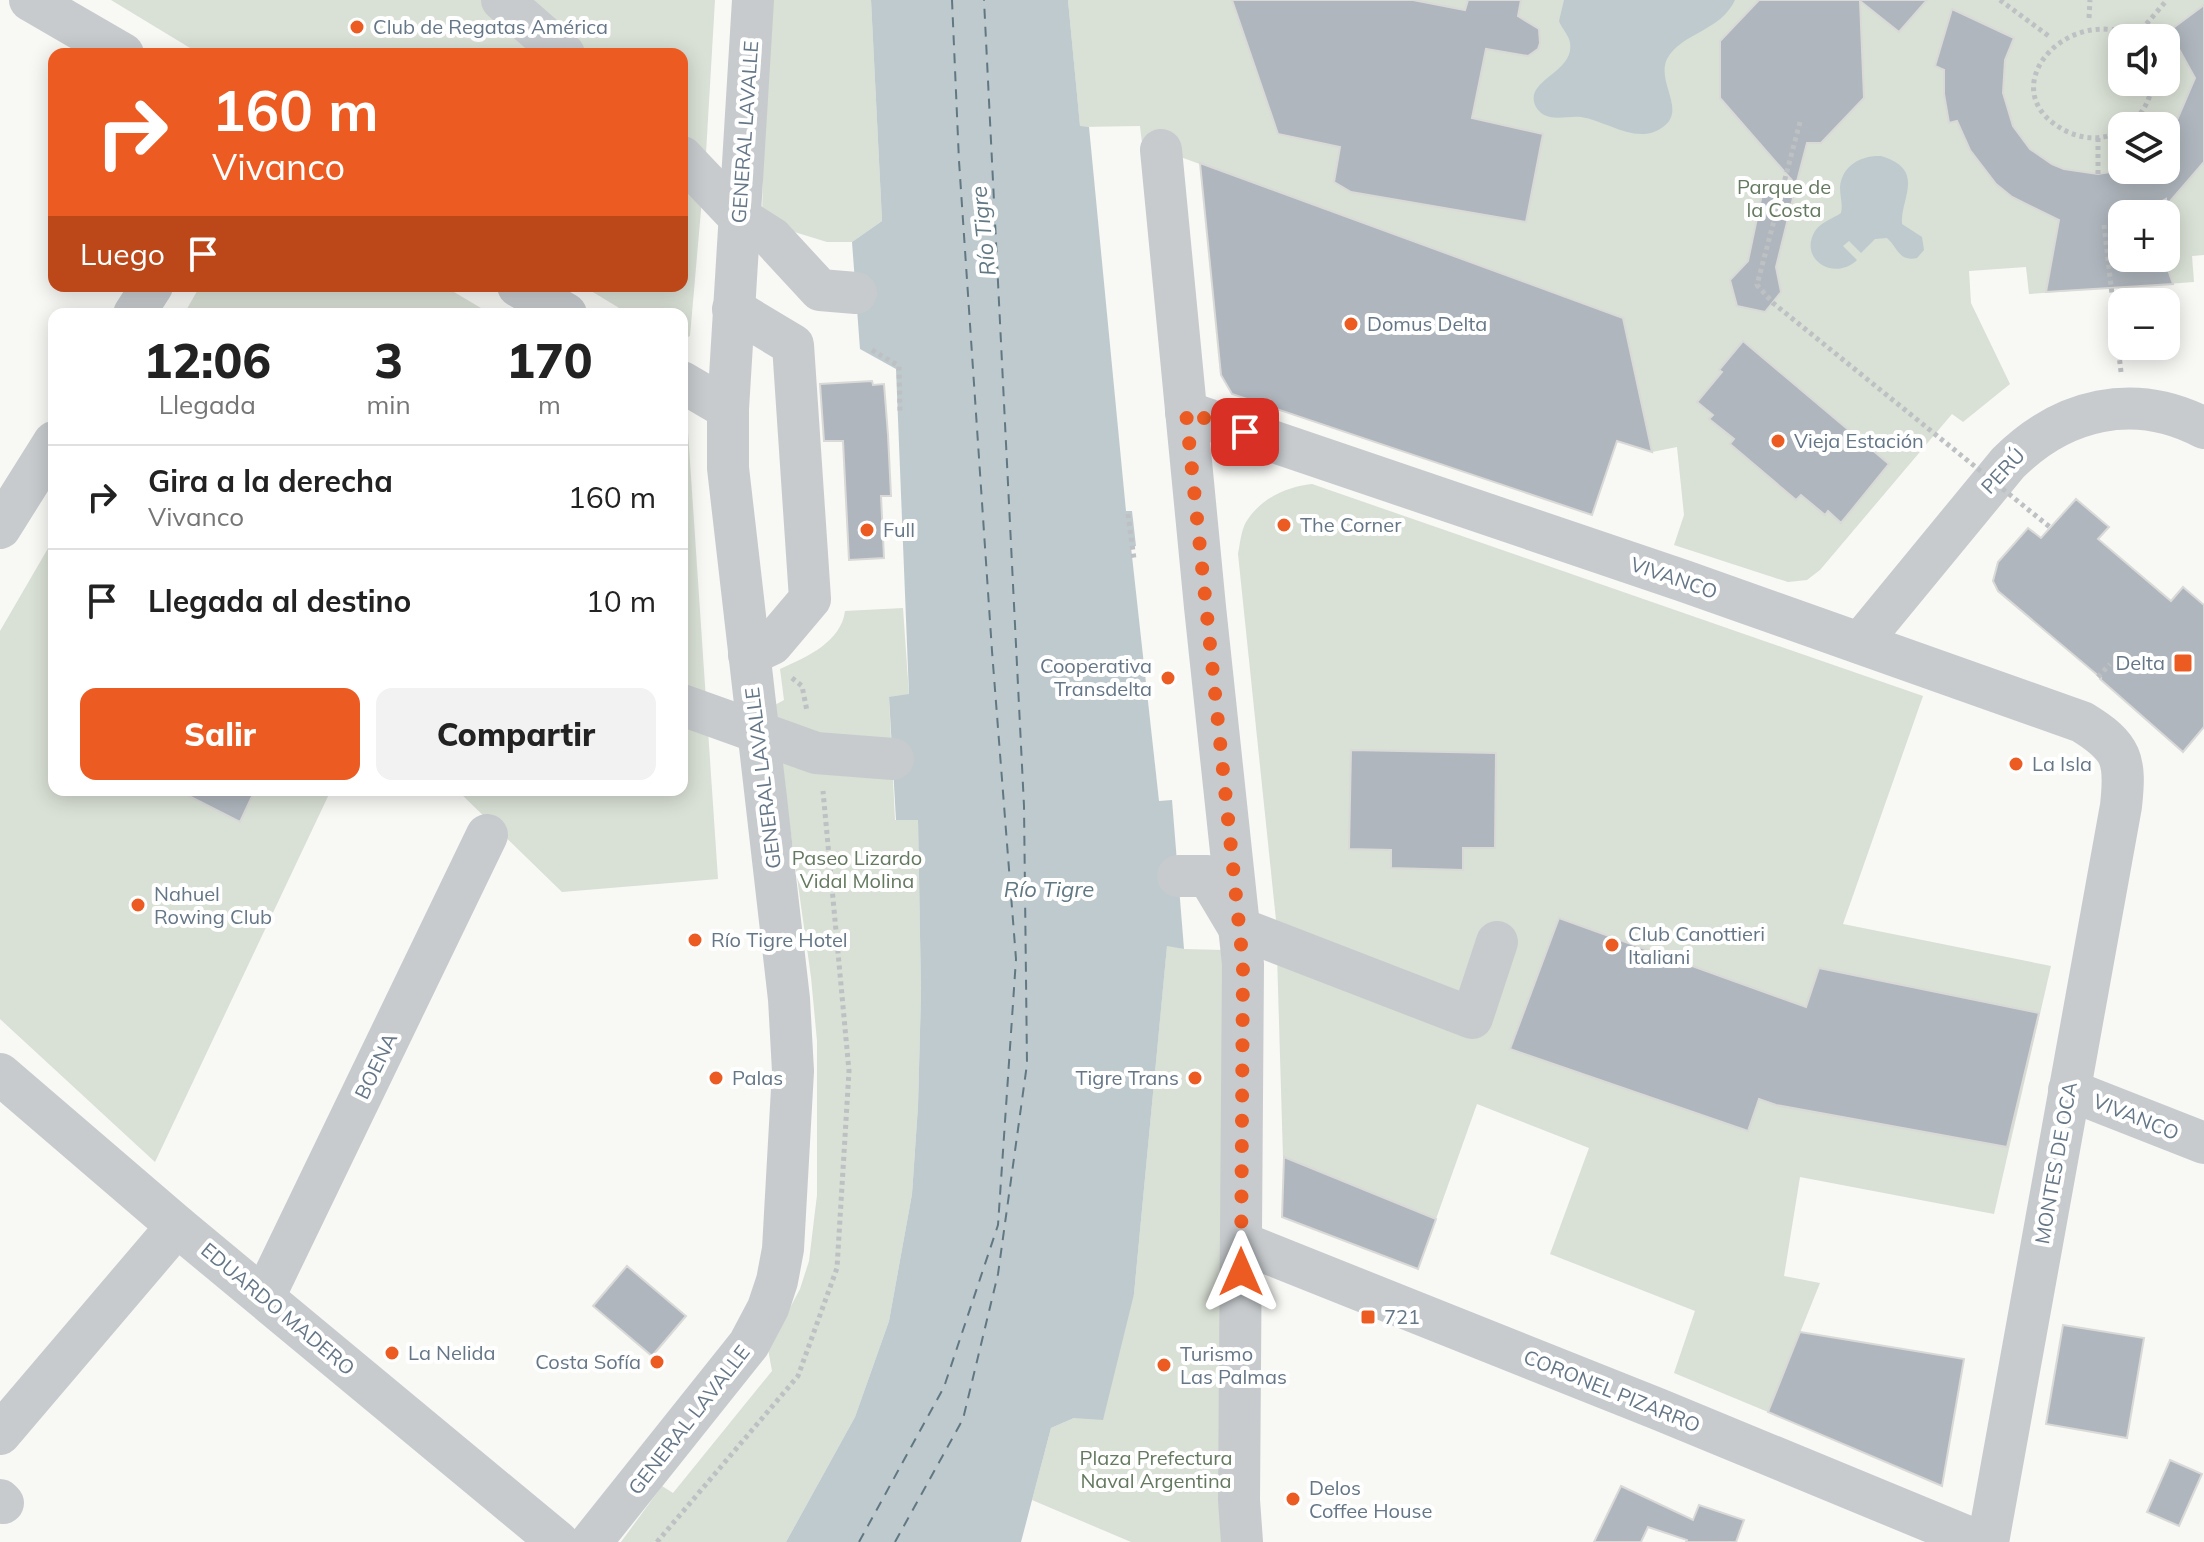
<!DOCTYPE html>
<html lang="es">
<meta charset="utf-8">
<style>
body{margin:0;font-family:Mulish,sans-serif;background:#f2f2f2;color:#222;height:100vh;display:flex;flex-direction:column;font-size:30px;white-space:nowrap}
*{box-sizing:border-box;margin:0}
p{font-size:26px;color:#767676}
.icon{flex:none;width:44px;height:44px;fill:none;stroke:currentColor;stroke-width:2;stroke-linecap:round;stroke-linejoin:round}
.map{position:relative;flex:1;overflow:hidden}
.panel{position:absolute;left:48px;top:308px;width:640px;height:488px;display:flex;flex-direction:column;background:#fff;border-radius:16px;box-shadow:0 4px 20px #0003}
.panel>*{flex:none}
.guide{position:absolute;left:48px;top:48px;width:640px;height:244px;border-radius:16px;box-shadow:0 4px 20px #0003;background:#ec5b21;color:#fff;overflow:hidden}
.tools{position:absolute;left:2108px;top:24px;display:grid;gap:16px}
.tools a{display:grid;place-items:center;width:72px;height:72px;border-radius:16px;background:#fff;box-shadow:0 4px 20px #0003;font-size:40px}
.pin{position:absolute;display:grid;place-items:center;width:68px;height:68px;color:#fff;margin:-34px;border-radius:16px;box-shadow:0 4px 12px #0006}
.me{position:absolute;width:88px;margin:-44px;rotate:0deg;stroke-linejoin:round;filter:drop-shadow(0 0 6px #0008)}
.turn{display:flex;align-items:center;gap:28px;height:168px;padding:0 32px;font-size:36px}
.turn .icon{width:104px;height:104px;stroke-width:2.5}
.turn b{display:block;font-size:56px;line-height:68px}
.then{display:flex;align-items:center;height:76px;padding:0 32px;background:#0003;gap:16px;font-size:30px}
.eta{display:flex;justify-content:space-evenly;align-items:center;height:136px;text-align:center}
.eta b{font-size:48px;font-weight:800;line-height:56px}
.primary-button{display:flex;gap:16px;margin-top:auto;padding:16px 32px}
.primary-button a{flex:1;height:92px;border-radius:16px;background:#ec5b21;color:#fff;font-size:32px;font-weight:800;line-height:92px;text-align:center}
.primary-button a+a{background:#f2f2f2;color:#222}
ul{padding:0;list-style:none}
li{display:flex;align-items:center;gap:24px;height:104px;padding:0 32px;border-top:2px solid #e0e0e0}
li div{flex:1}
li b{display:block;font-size:30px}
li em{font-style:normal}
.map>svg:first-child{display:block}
.green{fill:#d9e0d5;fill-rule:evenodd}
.water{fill:#bfcace}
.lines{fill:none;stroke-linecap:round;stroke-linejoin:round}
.ferry{stroke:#617883;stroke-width:2;stroke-dasharray:10 8;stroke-linecap:butt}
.building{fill:#afb6bd;stroke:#d9d9d7;stroke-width:2}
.path{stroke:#bec1c3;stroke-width:5;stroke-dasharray:4 4;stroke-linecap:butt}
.minor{stroke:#c7cbce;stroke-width:42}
.path-bridge{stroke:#bec1c3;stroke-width:5;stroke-dasharray:4 4;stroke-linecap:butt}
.route{stroke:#ec5b21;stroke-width:14;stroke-dasharray:0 25.2}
.poi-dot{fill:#ec5b21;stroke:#fff;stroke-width:3}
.labels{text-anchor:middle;stroke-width:8;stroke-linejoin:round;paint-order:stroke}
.poi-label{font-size:20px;fill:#657687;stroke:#fff;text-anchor:start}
.street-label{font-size:20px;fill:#657687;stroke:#fff}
.park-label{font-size:20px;fill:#647960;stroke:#fff}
.water-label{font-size:22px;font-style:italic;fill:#617883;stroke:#fff}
</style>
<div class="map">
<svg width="2204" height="1542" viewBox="0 0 2204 1542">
<rect width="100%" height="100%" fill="#f8f8f5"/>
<g class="green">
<path d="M111 0H715L706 153 690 336 682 340V314H629L583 286H682V54H200Z"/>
<path d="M772 0H871L882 221 852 242H827L762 222 764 117Z"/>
<path d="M1068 0H2204V255L2192 256 2194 282 2029 294 2026 267 1969 271 1971 303 2010 384 1963 422 1952 414 1820 570 1807 580 1788 582 1674 545 1684 515 1677 447 1652 452 1623 318 1142 143 1140 126 1080 127ZM2122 38H2166V82H2122ZM2122 126H2166V170H2122ZM2122 214H2166V258H2122Z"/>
<path d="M200 286H444L491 314H184Z"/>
<path d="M682 428 688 432 718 879 562 892 457 790H682Z"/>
<path d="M1312 484 1923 696 1843 924 2051 966 1994 1214 1800 1177 1784 1276 1820 1283 1768 1412 1674 1373 1695 1311 1550 1254 1589 1148 1477 1104 1436 1219 1283 1157 1276 920 1238 554C1240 544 1241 531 1246 522 1261 498 1286 487 1312 484Z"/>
<path d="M54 538V790H331L155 1162 0 1019V631Z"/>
<path d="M903 608 909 695 889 698 895 820 918 819 921 993 918 1106 912 1194 889 1321 855 1417 786 1542H621L662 1486 673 1493 772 1371 768 1349 800 1289 809 1261 817 1195V1041L811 977 773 706 784 700 780 669C807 657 841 642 845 611Z"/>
<path d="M1167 945 1184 949 1223 950 1228 1542H1131L1032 1500 1051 1428 1074 1418 1134 1294Z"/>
</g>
<g class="water">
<path d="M871 0H1068L1080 126 1089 127 1126 511H1132L1136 546 1131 547 1159 801 1172 800 1184 949 1167 946 1134 1294 1103 1420 1074 1418 1051 1428 1021 1542H786L855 1417 889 1321 912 1194 918 1106 921 993 918 820H896L889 697 909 694 896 369 860 349 852 242 882 221Z"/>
<path d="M1564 0H1735C1720 32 1682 32 1667 59 1656 82 1687 110 1663 127 1637 146 1608 121 1581 117 1566 115 1546 124 1536 107 1522 80 1575 73 1570 43 1569 35 1562 29 1559 21Z"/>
<path d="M1881 156C1927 170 1900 198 1902 224L1922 237 1924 250 1917 258C1899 262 1898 248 1887 238L1875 239 1861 253 1849 241 1843 246 1857 260C1834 282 1798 259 1815 231 1821 222 1832 219 1841 213 1843 204 1840 197 1840 187 1842 165 1862 155 1881 156Z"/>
</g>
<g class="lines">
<g class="ferry">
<path d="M859 1542 944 1387 998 1225 1016 959 992 651 959 161 952 0"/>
<path d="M895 1542 963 1419 998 1274 1027 1064 1024 806 984 0"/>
</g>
</g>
<g class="building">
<path d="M1232 0H1413L1465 10 1468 0H1521L1518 16 1539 29 1540 43 1538 49 1528 56 1486 49 1472 118 1543 134 1526 222 1351 192 1334 182 1340 147 1278 134Z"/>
<path d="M1759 0H1927L1899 32 1860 1 1864 98 1821 143H1807L1796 185 1720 98V41Z"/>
<path d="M2204 5V162L2166 206V199L2148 209 2150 214H2122V258H2164L2173 284 2046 292 2059 220 2012 197 1996 184 1970 150 1957 121 1949 123 1944 94V70L1935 66 1952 9 2014 38 2005 60 2003 93 2013 126 2030 149 2052 164 2064 169 2098 174 2122 170H2166V139L2174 127 2195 78 2169 31Z"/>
<path d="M1200 163 1623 318 1652 452 1617 441 1592 515 1232 394 1221 375Z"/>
<path d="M1765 180 1796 186 1776 267 1781 292 1765 312 1737 306 1730 280 1748 261Z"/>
<path d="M1743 341 1889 464 1841 523 1828 511 1825 515 1801 495 1796 500 1730 444 1734 439 1709 419 1713 415 1697 402 1722 372 1719 370Z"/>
<path d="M872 381 873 385 884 384 888 435 891 496H881L884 558 849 560 843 441H824L820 384Z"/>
<path d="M2076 499 2109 527 2098 539 2171 601 2183 587 2204 605V727L2183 752 2100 679 2101 678 1998 591 1993 581 1998 562 2028 528 2041 538Z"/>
<path d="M1351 750 1496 753 1495 848H1463V870L1391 868V850L1349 849Z"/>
<path d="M177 790H255L240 822Z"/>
<path d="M1559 918 1806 1007 1819 968 2039 1013 2007 1147 1776 1105 1759 1099 1748 1131 1510 1049Z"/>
<path d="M1284 1157 1436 1219 1418 1269 1282 1217Z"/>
<path d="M627 1266 686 1316 652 1356 593 1306Z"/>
<path d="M2063 1325 2144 1338 2127 1438 2046 1424Z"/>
<path d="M1800 1332 1964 1359 1942 1486 1768 1412Z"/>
<path d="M2170 1460 2202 1474 2179 1526 2147 1512Z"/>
<path d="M1621 1486 1693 1520 1699 1505 1744 1520 1736 1542H1686L1687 1540 1648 1527 1641 1542H1594Z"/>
</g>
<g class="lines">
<g class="path">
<path d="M2000 0 2050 37"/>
<path d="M2089 18 2090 0"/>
<path d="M2136 36 2167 0"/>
<path d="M2130 126C2143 112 2150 101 2153 82"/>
<path d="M2122 130C2105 140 2086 140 2068 132 1986 93 2067 0 2138 38"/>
<path d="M2098 138V174"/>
<path d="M2104 225 2121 372"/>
<path d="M872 350 899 366 900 412"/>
<path d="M1128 514 1134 559"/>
<path d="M2098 677 2110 664"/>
<path d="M792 678 802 686 807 711"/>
<path d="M657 1542 798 1376 837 1268 849 1071 823 791"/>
</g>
<g class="minor">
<path d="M30 0 123 54"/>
<path d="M502 0 564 54"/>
<path d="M1161 150 1205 607 1243 964 1239 1500 1242 1542"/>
<path d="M682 157 739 217 772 238 820 290 856 293"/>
<path d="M518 286 566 314"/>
<path d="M733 309 793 345 810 599 772 644 749 655"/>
<path d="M134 314 152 286"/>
<path d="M682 382 728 409"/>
<path d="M1186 412 1684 581 2082 722C2123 747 2126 760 2121 806L1988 1542"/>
<path d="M0 528 54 442"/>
<path d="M1860 643 2008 463C2062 409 2134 391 2204 428"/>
<path d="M682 705 816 753 893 759"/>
<path d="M1178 876H1208L1239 928 1472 1018 1497 942"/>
<path d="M0 1074 177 1226 558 1542"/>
<path d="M2069 1090 2204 1143"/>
<path d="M1242 1243 1658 1409 1980 1542"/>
<path d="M264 1297 487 835"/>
<path d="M0 1434 177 1226"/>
<path d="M0 1500 3 1503"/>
<path d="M591 1542 749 1344 768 1308 777 1281 783 1249 793 1071 789 999 728 468V409L753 0"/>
</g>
<path class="path-bridge" d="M1800 122 1757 285 1773 303 2051 528"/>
</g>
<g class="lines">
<path class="route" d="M1241 1272 1243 964 1186 412 1245 432"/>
</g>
<g class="poi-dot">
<circle cx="357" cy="27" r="8"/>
<circle cx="1351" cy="324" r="8"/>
<circle cx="1778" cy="441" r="8"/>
<circle cx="1284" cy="525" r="8"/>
<circle cx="867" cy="530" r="8"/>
<rect x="2173" y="653" width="20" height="20" rx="4"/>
<circle cx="1168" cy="678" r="8"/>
<circle cx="2016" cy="764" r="8"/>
<circle cx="138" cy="905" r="8"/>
<circle cx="695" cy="940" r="8"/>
<circle cx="1612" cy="945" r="8"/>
<circle cx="716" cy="1078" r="8"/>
<circle cx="1195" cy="1078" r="8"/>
<rect x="1360" y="1309" width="16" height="16" rx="4"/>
<circle cx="392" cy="1353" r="8"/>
<circle cx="657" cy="1362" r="8"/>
<circle cx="1164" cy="1365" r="8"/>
<circle cx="1293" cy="1499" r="8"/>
</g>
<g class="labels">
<g class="poi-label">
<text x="373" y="34">Club de Regatas América</text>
<text x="1367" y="331">Domus Delta</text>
<text x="1794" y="448">Vieja Estación</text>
<text x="1300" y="532">The Corner</text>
<text x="883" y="537">Full</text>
<text x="2165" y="670" text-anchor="end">Delta</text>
<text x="1152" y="673" text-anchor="end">Cooperativa<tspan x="1152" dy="23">Transdelta</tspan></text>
<text x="2032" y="771">La Isla</text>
<text x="154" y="901">Nahuel<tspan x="154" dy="23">Rowing Club</tspan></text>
<text x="1628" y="941">Club Canottieri<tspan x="1628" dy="23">Italiani</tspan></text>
<text x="711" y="947">Río Tigre Hotel</text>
<text x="732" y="1085">Palas</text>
<text x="1179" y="1085" text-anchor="end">Tigre Trans</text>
<text x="1384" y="1324">721</text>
<text x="408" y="1360">La Nelida</text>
<text x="1180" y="1361">Turismo<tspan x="1180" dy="23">Las Palmas</tspan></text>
<text x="641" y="1369" text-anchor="end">Costa Sofía</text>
<text x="1309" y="1495">Delos<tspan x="1309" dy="23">Coffee House</tspan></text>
</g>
<g class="street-label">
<text transform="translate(745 132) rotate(-86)" y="7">GENERAL LAVALLE</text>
<text transform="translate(2003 471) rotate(-47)" y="7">PERÚ</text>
<text transform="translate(1674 578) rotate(19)" y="7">VIVANCO</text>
<text transform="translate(763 778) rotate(-97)" y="7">GENERAL LAVALLE</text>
<text transform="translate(376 1066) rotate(-64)" y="7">BOENA</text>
<text transform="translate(2136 1117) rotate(22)" y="7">VIVANCO</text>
<text transform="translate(2056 1163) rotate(-80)" y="7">MONTES DE OCA</text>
<text transform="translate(278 1309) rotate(40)" y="7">EDUARDO MADERO</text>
<text transform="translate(1612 1391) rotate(22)" y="7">CORONEL PIZARRO</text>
<text transform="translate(689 1420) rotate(-52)" y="7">GENERAL LAVALLE</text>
</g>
<g class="park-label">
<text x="1784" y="194">Parque de<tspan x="1784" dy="23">la Costa</tspan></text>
<text x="857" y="865">Paseo Lizardo<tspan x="857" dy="23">Vidal Molina</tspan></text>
<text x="1156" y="1465">Plaza Prefectura<tspan x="1156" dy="23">Naval Argentina</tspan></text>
</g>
<g class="water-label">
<text transform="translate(983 231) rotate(-96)" y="8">Río Tigre</text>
<text x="1049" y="897">Río Tigre</text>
</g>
</g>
</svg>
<div class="tools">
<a><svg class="icon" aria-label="sound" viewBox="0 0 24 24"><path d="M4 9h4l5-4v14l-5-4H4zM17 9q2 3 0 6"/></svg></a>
<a><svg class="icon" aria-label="layers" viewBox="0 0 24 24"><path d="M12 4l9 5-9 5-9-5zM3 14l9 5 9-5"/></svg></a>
<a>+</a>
<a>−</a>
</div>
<div class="pin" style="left:1245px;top:432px;background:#d93025"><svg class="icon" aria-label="arrive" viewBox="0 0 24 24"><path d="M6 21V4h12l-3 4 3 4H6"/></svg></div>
<svg class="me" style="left:1241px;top:1272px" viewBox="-20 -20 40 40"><path d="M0-17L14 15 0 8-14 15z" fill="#ec5b21" stroke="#fff" stroke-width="4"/></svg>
<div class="guide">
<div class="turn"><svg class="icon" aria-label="right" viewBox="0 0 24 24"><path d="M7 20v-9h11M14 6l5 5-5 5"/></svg><div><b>160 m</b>Vivanco</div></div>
<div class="then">Luego<svg class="icon" aria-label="arrive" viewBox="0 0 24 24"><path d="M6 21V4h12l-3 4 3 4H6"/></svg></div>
</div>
<section class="panel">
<div class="eta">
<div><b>12:06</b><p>Llegada</p></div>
<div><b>3</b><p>min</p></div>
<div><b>170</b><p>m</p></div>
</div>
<ul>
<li><svg class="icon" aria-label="right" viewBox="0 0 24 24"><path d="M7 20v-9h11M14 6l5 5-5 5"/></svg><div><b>Gira a la derecha</b><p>Vivanco</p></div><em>160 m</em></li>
<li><svg class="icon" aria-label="arrive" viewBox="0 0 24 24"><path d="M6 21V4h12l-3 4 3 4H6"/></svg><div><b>Llegada al destino</b></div><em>10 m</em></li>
</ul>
<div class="primary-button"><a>Salir</a><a>Compartir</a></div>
</section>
</div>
